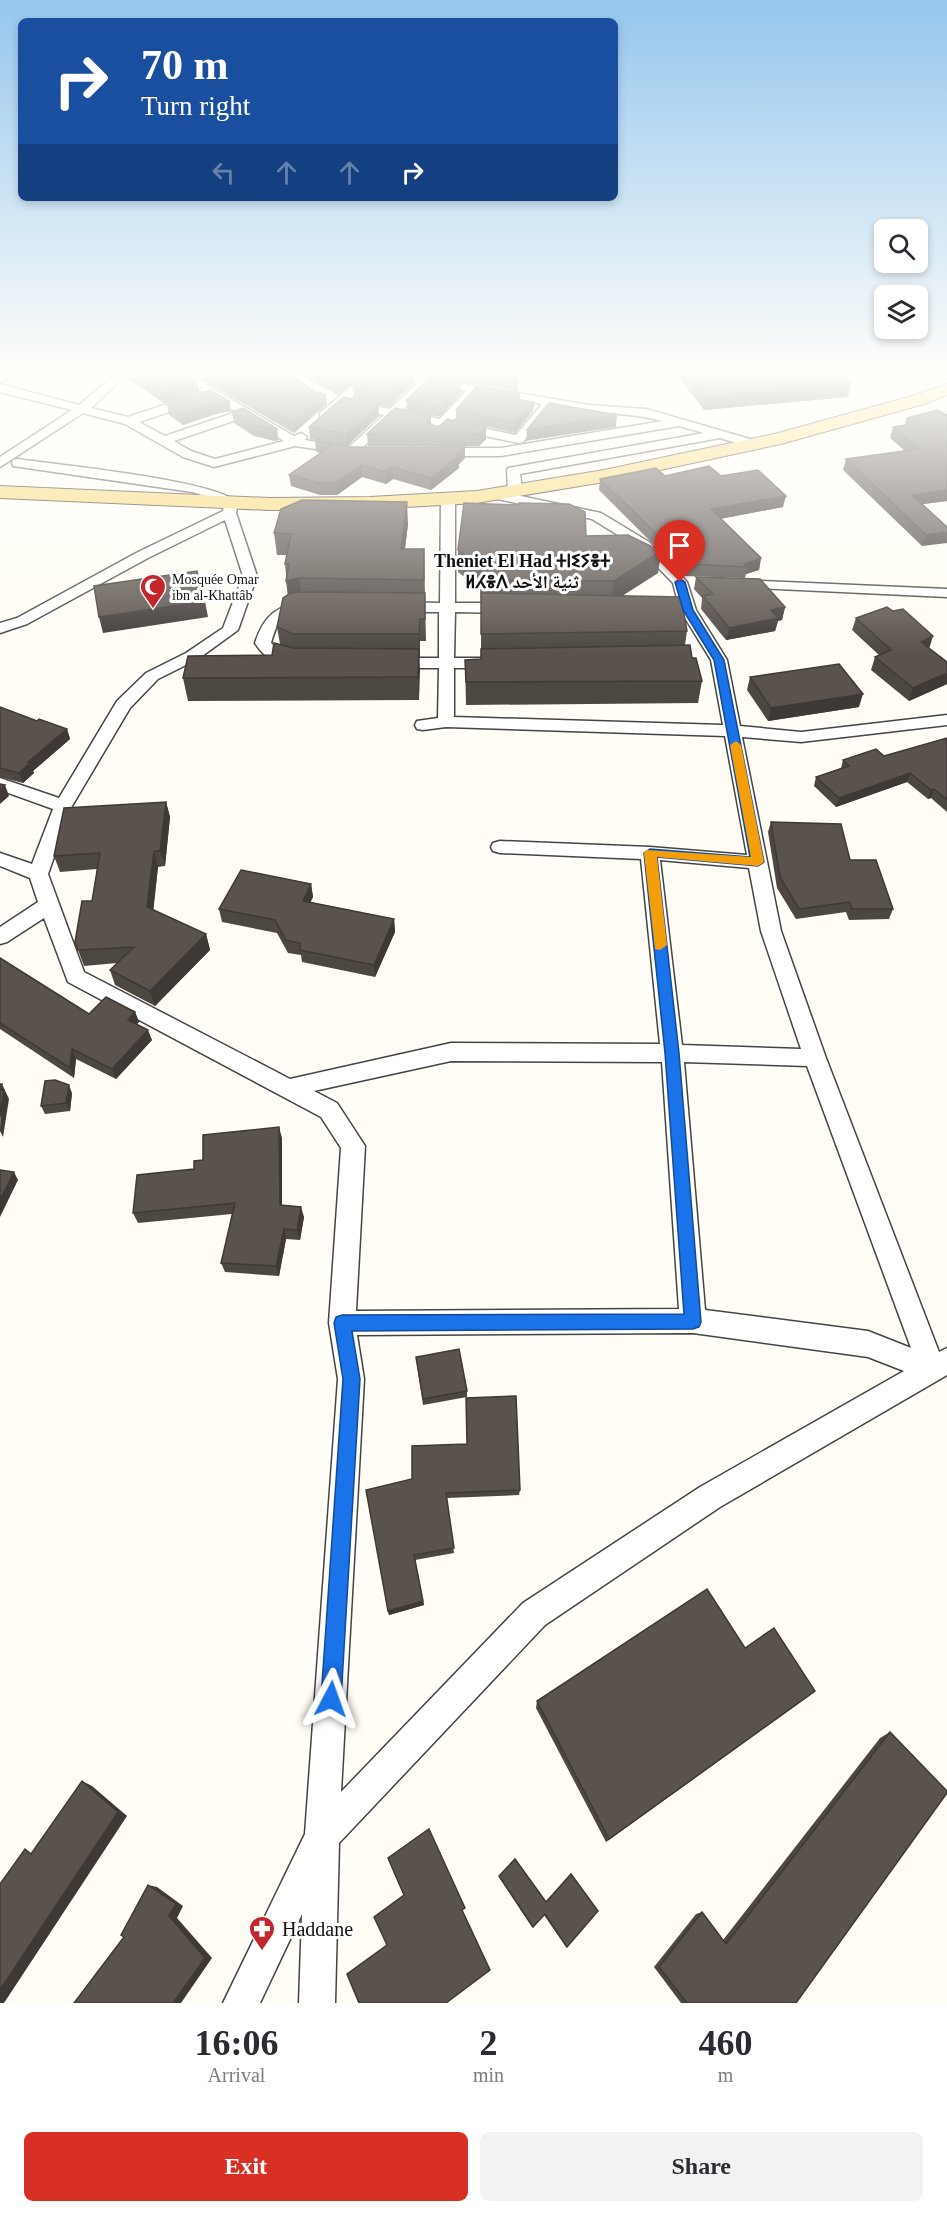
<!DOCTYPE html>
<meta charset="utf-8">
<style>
body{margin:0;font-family:"Times New Roman","Noto Naskh Arabic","Noto Sans Tifinagh",serif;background:#f2f2f3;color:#2b2b33;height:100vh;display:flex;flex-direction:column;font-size:22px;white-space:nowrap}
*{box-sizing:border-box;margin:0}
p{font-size:20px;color:#7c7c81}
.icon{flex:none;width:33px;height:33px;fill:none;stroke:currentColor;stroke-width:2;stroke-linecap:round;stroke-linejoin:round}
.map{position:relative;height:2003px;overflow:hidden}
.side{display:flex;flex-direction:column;background:#fff;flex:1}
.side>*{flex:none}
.banner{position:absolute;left:18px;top:18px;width:600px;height:183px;border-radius:9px;box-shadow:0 3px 9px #0003;background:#1a4fa0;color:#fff;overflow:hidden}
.fabs{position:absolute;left:874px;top:219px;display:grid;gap:12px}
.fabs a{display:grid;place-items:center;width:54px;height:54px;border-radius:9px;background:#fff;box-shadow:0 3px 9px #0003;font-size:30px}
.pin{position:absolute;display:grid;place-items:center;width:51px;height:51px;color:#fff;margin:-62px -26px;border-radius:50% 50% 50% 0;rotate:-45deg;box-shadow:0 0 6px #0007}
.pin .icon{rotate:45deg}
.me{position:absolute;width:66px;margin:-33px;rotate:4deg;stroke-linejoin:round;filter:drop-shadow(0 0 4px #0008)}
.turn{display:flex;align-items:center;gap:21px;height:126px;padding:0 24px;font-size:27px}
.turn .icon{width:78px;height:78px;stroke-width:2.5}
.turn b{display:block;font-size:42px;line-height:51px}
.lanes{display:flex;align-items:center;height:57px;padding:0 24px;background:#0003;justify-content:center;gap:30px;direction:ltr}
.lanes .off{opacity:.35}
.eta{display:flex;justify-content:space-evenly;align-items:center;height:102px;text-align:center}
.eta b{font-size:36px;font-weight:700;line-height:42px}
.action{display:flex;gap:12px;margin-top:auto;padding:12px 24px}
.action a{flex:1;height:69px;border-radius:9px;background:#d93025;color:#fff;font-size:24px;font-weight:700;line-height:69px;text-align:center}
.action a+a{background:#f2f2f3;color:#2b2b33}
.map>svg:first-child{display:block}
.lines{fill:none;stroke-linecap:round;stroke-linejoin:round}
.street-casing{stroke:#444;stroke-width:3}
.primary-casing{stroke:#222;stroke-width:2}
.street{fill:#fff;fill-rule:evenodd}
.primary{fill:#f9d66b;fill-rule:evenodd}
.wall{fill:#4d4742}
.shaded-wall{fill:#3f3936}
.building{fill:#5a524d;stroke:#3f3936;stroke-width:1.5}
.route{fill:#1a73e8;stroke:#114b97;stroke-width:1.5}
.slow{fill:#f59e0b}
.labels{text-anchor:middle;stroke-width:6;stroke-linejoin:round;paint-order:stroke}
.far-poi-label{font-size:14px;fill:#111;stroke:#fff;text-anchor:start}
.far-district-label{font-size:18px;font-weight:bold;fill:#111;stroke:#fff}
.near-poi-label{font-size:20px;fill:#111;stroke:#fff;text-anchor:start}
</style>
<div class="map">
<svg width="947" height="2003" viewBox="0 0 947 2003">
<rect width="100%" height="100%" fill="#fffdf5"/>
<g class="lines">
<defs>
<g id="street">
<path d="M9 373H25L0 382V375Z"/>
<path d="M117 373H129L91 408 128 417 191 396H199V402L139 422 165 436 236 412 177 376 183 373H200L193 377 294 436 301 433 307 437 305 440 349 447 384 415 349 408 347 405 353 401 390 409 418 383 387 377 381 374 399 373 589 405 646 409 757 441 759 444 753 448 720 438 520 474 522 490 515 494 508 490 507 471 508 468 704 433 679 426 501 456H438L432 452 438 448H501L663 421C628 412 590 413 553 406L523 442 519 443 446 428 422 455 418 456 412 452 435 425 395 417 355 455 295 446 214 467 183 457 125 424 83 413 0 467V457L72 410 0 392V384L79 405ZM430 385 466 391 440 419 402 411ZM477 393 542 404 516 435 452 422ZM245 417 284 441 215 459 191 451 174 441Z"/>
<path d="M367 373H379L328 419H320V413Z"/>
<path d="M18 459C57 465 217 480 238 503L236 513 257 576 238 630 198 659 158 679 130 708 72 806 48 874 84 972 290 1079 451 1043 660 1044 641 859 500 853 493 851 491 847 493 843 500 841 650 847 747 855 725 736 446 727 423 730 417 729 415 725 417 721 438 718 439 668H391L383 663 391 658H439V612H398L390 607 398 602 440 603 441 498 443 495H453L455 498V603H508L516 608 508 613 455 612 454 658H492L500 663 492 668H454V717L723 725 711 660 680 610 673 583 639 548 592 519 488 497 486 494 493 490 601 513 649 542 687 582 696 610 727 660 740 726 801 732 947 715V725L801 742 742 737 781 931 826 1058 939 1352 947 1348V1375L720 1507 545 1625 339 1843 335 2003H299L302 1914 260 2003H223L305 1834 338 1379 329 1323 341 1148 321 1117 68 982 44 918 7 942 0 944V927L38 902 30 878 0 866V853L32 864 53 809 0 790V778L59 798 117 701 146 673 186 653 223 628 243 576 225 520 148 558 27 624 0 633V623L17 618 138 552 223 511 224 505 212 498 192 492 13 466 12 463 13 460ZM660 860 749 868 761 931 801 1049 682 1045ZM451 1061 662 1062 679 1309 356 1311 365 1146 337 1103 314 1091ZM684 1062 807 1066 911 1348 868 1331 705 1310ZM693 1333 868 1357 904 1371 700 1487 523 1603 341 1792 364 1379 357 1335Z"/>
<path d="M738 580 947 589V597L733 587 731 584Z"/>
<path d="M307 602 315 607 312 610C284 617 280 611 271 643L283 654 303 660 305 663 303 666C283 671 265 659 255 643 264 615 278 604 307 602Z"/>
</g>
<path id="primary" d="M947 384V395L924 404 781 444 604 482 477 503 370 509 270 510 0 498V486L270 498 370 497 477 491 604 470 778 433 912 396Z"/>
</defs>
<use href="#street" class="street-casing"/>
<use href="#primary" class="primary-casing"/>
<use href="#street" class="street"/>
<use href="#primary" class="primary"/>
</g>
<g class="wall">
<path d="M127 373H184L199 392 164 403 128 379Z"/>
<path d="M197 373H289L327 404 294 433 197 377Z"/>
<path d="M290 373H365L338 395 297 374Z"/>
<path d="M371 373H517L518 391 413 373V384L389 407 354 399 353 387Z"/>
<path d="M675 373H839L848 397 704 410Z"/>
<path d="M461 383V393L440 417 407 410 406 400Z"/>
<path d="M520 400 534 402 533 411 515 433 456 420V410Z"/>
<path d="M229 401 231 411 219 413 183 425 169 415 167 404Z"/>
<path d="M379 405V416L347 446 310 439 309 427Z"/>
<path d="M232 412 277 429 278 440 275 441 254 436 234 423Z"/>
<path d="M431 415V424L434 426 486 427V439L479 446H368L367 434Z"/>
<path d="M907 418 947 501 922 504 947 527 922 546 843 470 846 459 905 451 890 438 893 427 905 425Z"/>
<path d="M315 440 350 447H465V458L459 464V468L431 490 393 479 386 484 362 477 337 495H320L291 486 289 475 320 453 316 452Z"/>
<path d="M665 476H721L783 507 720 519 761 558 759 570 746 574 745 578 685 576 661 552 658 573 622 596 687 631 685 645 692 658 702 681 698 703 466 705 465 660 481 659V602L480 589 458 572V550L519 505 586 536 660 551 599 490 600 479Z"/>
<path d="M408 524 405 549H424L426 641H420V657H419V700L188 701 183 678 272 655 280 644 277 627 288 595 285 564 287 555H277L274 533Z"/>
<path d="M696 577 785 607 782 620 778 621 775 631 726 640 701 609 702 598 694 589Z"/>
<path d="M856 618 929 648 947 662V684L909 701 871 670 875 657 879 655 852 630Z"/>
<path d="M750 677 859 707 768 721 747 690Z"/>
<path d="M0 707 37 721 67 729 70 739 33 771 34 773 23 783 0 777Z"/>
<path d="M947 738V812L931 798 928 799 907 782 836 807 814 786 816 777 841 768 843 760 884 756Z"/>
<path d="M166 802 170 817 165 866 158 867 153 910 206 934 210 950 155 1006 115 985 110 970 117 963 84 966 75 942 92 901 97 869 60 872 54 856Z"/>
<path d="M771 822 850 860 893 909 889 919 849 920 846 912 796 919 777 888 768 832Z"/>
<path d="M311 884 313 897 310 902 394 919 395 932 375 977 302 962 301 955 288 953 277 933 222 922 219 909Z"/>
<path d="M0 958 89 1014 135 1012 139 1022 137 1024 152 1040 116 1079 76 1059 74 1078 0 1029Z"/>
<path d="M72 1093 70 1111 45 1114 41 1106Z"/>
<path d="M282 1138V1206L304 1217 300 1240 286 1239 279 1276 225 1272 221 1263 232 1214 138 1223 133 1213 194 1169 203 1160Z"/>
<path d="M417 1364 467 1391V1397L423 1405Z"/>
<path d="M366 1490H520L519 1495 447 1498 454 1553 415 1560 424 1605 389 1615Z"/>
<path d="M745 1648 815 1691 606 1842 536 1708 537 1701Z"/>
<path d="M890 1732 796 2003H681L654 1967 696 1914 702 1912 723 1940 880 1738Z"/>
<path d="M515 1859 567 1947H566L544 1915 532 1927 499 1877Z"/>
</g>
<g class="shaded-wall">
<path d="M352 373H365L338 395 337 385Z"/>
<path d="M413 373V384L389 407V395Z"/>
<path d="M197 382 199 392 164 403 162 393Z"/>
<path d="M461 383V393L440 417V407Z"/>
<path d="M851 384 848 397 704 410 706 397Z"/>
<path d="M326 394 327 404 294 433 293 423Z"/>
<path d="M229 401 231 411 219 413 183 425 181 414 217 403Z"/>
<path d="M534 402 533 411 515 433V423Z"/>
<path d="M379 405V416L347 446 346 434Z"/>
<path d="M617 415 616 427 526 441 527 430Z"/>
<path d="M486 427V439L479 446V434Z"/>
<path d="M274 429H277L278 440 275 441Z"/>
<path d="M465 447V458L459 464V468L431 490V478Z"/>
<path d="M361 465 362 477 337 495 336 483Z"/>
<path d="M392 467 393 479 386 484 385 472Z"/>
<path d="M947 490V501L909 506 912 495Z"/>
<path d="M786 496 783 507 709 521 711 509Z"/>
<path d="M407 502 408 524 402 571 401 549Z"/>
<path d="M947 532V543L922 546 926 535Z"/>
<path d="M661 551 658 573 612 602 614 581Z"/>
<path d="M761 558 759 570 746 574 747 567 744 564Z"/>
<path d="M299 578 302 600 289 603 286 581Z"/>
<path d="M205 601 208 617 103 633 99 617Z"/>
<path d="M785 607 782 620 778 621 775 631 726 640 729 628 771 610Z"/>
<path d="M420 619V657L419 634Z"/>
<path d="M933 636 929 649 921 642Z"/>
<path d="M419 649 420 671 419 700 418 677Z"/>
<path d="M947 673V684L909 701 913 688Z"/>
<path d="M863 694 859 707 768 721 771 708Z"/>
<path d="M67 729 70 739 33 771 34 773 23 783 19 773 28 762Z"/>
<path d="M910 773 907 782 836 807 839 798Z"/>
<path d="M5 785 9 796 0 804V790Z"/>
<path d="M934 789 931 798 928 799 931 790Z"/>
<path d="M166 802 170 817 165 866 160 851Z"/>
<path d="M154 851 158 867 152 923 147 907Z"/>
<path d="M311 884 313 897 305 914 303 901Z"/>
<path d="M394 919 395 932 375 977 374 965Z"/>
<path d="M206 934 210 950 155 1006 150 991Z"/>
<path d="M135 1012 139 1022 131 1030 128 1020Z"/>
<path d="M148 1030 152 1040 116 1079 112 1069Z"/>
<path d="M72 1049 76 1059 74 1078 70 1068Z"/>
<path d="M2 1084 9 1099 3 1137 0 1131 1 1090Z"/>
<path d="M69 1085 72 1093 70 1111 66 1103Z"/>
<path d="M279 1127 282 1138V1216L280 1205Z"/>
<path d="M14 1172 18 1180 0 1217V1200Z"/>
<path d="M301 1207 304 1217 300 1240 297 1230Z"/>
<path d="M284 1229 286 1239 279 1276 276 1266Z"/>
<path d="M423 1601 424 1605 389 1615 388 1611Z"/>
<path d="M815 1691 806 1698 606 1842 609 1839Z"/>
<path d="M82 1781 92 1786 127 1816 4 2003H0V1990Z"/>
<path d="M148 1885 157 1887 183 1906 177 1918 212 1958 181 2003H173L169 1916Z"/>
</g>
<g class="building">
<path d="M132 373H183L197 382 162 393Z"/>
<path d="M205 373H289L315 392 326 394 293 423Z"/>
<path d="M312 373H352L337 385Z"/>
<path d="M371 373H413L389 395 353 387Z"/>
<path d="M469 373H517L518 381Z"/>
<path d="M687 373H839L851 384 706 397Z"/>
<path d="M429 378 461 383 440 407 406 400Z"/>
<path d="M477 386 519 394 520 400 534 402 515 423 456 410Z"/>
<path d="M210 390 229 401 217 403 181 414 167 404Z"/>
<path d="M343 397 379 405 346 434 309 427Z"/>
<path d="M549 403 617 415 527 430Z"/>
<path d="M243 408 277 429H274L252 425 232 412Z"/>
<path d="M395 408 431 415 427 421 434 426H440L447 419 486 427 479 434H367Z"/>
<path d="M937 410 947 415V490L912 495 947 527V532L926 535 846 459 918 449 893 427 907 425V418Z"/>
<path d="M315 440 350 447H465L456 455 459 456 431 478 392 467 385 472 361 465 336 483H319L289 475 332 445Z"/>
<path d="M709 466 721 476 758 470 786 496 711 509 761 558 744 564 747 567 687 564 600 479 656 468 665 476Z"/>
<path d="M302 500 407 502 401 549H424V580L299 578 286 581 289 564H285L291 534 274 533 281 509Z"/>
<path d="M464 503 519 505V503L569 504 585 512 586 536 628 535 661 551 614 581 481 580 480 567 458 550Z"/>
<path d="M197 571 205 601 99 617 94 586Z"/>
<path d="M696 577 760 579 785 607 771 610 778 618 729 628 703 596 713 594Z"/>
<path d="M299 592 425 593V619H420L419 634H293L277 627 283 598 289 594Z"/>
<path d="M481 593 681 597 687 631 481 634Z"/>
<path d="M887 607 893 611 903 609 933 636 921 642 947 662V673L913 688 875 657 891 650 856 618Z"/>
<path d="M274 643 293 648 419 649 418 677 183 678 188 656 272 655Z"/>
<path d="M690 645 692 658H696L702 681 466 682 465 660 481 659V649Z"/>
<path d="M839 664 863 694 771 708 750 677Z"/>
<path d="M0 707 37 721 39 719 67 729 28 762 30 763 19 773 0 768Z"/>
<path d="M947 738V800L934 789 931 790 910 773 839 798 816 777 849 766 843 760 876 749 884 756Z"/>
<path d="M0 784 5 785 0 790Z"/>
<path d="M166 802 160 851H154L147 907 206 934 150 991 110 970 134 947 78 950 75 942 82 901H92L100 853 54 856 64 808Z"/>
<path d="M771 822 841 824 850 860H876L893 909H852L850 902 799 909 780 877Z"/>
<path d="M241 870 311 884 303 901 394 919 374 965 300 950V943L286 940 275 920 219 909Z"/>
<path d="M0 958 89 1014 106 997 135 1012 128 1020 148 1030 112 1069 72 1049 70 1068 0 1023Z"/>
<path d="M55 1080 69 1085 66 1103 41 1106 45 1081Z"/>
<path d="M0 1084H2L1 1090H4L0 1117Z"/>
<path d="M279 1127 280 1205 301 1207 297 1230 284 1229 276 1266 221 1263 235 1203 133 1213 137 1175 194 1169V1161L203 1160V1135Z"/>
<path d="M0 1170 14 1172 0 1200Z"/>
<path d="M459 1349 467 1391 423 1399 416 1357Z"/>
<path d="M516 1396 520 1490 446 1493 454 1548 414 1555 423 1601 388 1611 366 1490 412 1479V1446L467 1444 466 1398Z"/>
<path d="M707 1589 745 1648 774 1628 815 1691 609 1839 537 1701Z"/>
<path d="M890 1732 947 1791V1793L796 2003H687L659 1967 702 1912 726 1944Z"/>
<path d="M82 1781 118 1812 0 1990V1884L25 1849 31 1854Z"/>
<path d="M429 1829 465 1908 462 1910 490 1970 446 2003H359L347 1974 387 1945 374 1917 404 1895 388 1858Z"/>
<path d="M515 1859 546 1902 571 1874 598 1911 567 1947 545 1914 533 1927 499 1876Z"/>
<path d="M148 1885 176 1904 169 1916 205 1958 173 2003H74L124 1937 121 1935Z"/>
</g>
<linearGradient id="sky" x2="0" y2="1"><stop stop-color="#95c6ee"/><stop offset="0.57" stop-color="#fffefa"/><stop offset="1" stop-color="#fffefa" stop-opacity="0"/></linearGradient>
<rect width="947" height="653" fill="url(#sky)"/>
<path class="route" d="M680 579 685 582 693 610 724 660 764 862 758 866 657 857 679 1053 701 1322 699 1327 693 1329 352 1331 360 1379 341 1699 338 1706 331 1709 324 1706 321 1699 343 1379 334 1323 336 1317 342 1315 684 1314 665 1053 644 853 650 849 750 857 714 660 683 610 675 582Z"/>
<path class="slow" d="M736 741 741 745 764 862 758 866 657 857 667 945 660 950 655 949 644 853 646 850 751 857 730 745Z"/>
<defs>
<symbol id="mosque-pin" viewBox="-11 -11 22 30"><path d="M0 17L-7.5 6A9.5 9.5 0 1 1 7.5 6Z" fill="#c4262e" stroke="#fff"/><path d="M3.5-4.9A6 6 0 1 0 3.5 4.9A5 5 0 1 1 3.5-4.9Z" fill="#fff"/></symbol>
<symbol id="pharmacy-pin" viewBox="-11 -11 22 30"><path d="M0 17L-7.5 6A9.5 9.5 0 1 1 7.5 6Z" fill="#c4262e" stroke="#fff"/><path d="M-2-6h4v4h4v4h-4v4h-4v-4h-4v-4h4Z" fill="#fff"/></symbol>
</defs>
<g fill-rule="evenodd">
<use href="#mosque-pin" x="138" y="572" width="30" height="40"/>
<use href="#pharmacy-pin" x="247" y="1914" width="30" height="40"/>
</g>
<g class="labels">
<g class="far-poi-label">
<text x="172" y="584">Mosquée Omar<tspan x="172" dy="16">ibn al-Khattâb</tspan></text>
</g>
<g class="far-district-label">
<text x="522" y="567">Theniet El Had ⵜⵏⵉⵢⴻⵜ<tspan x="522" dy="21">ⵍⵃⴻⴷ ثنية الأحد</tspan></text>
</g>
<g class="near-poi-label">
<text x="282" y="1936">Haddane</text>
</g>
</g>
</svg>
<div class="fabs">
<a><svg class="icon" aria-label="search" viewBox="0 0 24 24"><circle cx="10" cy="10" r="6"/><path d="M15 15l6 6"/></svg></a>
<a><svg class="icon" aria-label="layers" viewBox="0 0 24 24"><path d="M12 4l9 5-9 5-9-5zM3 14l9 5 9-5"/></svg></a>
</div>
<div class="pin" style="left:680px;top:582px;background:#d93025"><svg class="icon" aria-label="arrive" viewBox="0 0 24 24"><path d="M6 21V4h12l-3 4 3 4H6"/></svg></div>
<svg class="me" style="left:331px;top:1699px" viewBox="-20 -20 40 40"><path d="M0-17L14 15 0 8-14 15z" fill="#1a73e8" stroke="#fff" stroke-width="4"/></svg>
<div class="banner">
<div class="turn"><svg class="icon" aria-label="right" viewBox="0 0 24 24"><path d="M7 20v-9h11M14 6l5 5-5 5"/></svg><div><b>70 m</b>Turn right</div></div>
<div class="lanes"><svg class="icon off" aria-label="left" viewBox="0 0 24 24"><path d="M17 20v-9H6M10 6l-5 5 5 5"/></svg><svg class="icon off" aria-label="ahead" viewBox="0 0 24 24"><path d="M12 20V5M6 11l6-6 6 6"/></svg><svg class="icon off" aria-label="ahead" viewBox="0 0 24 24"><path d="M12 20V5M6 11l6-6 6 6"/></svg><svg class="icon" aria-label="right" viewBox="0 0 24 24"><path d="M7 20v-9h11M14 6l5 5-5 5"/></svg></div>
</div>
</div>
<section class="side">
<div class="eta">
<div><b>16:06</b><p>Arrival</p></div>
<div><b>2</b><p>min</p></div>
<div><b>460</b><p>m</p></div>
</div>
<div class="action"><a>Exit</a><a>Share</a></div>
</section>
